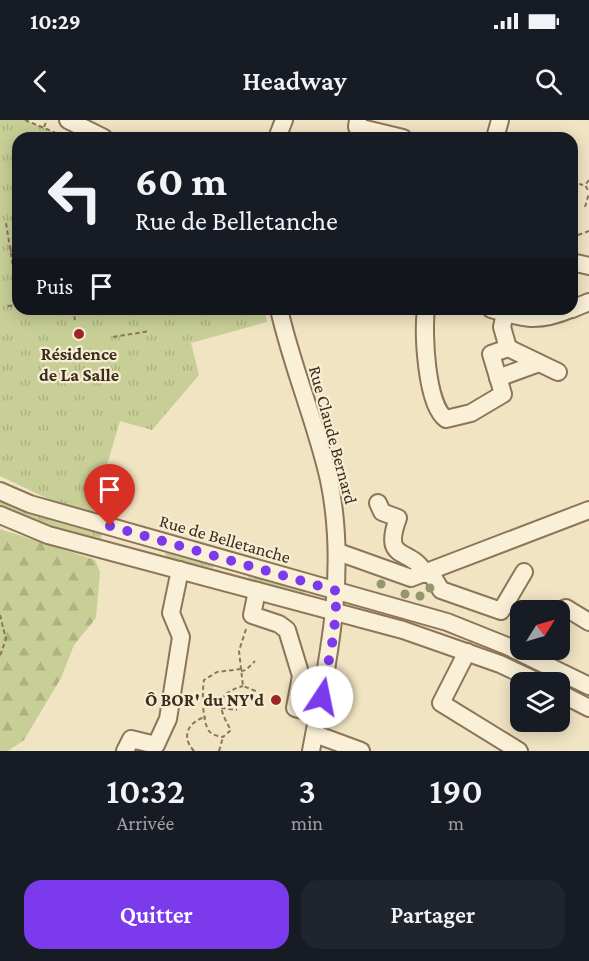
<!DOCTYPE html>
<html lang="fr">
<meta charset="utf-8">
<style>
body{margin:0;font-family:"Crimson Pro",serif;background:#20242c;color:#f1f3f6;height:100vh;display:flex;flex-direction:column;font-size:22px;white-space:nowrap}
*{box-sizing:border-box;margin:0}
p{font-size:20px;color:#9ea1a6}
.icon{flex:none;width:33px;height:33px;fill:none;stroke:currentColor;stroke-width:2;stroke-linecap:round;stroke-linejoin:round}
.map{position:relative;height:631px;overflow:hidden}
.panel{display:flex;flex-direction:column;background:#171b24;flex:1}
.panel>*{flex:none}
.hud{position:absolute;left:12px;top:12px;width:566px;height:183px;border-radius:18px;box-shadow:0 3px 15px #0003;background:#171b24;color:#f1f3f6;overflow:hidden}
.needle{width:39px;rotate:53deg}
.fabs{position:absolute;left:510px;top:480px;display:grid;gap:12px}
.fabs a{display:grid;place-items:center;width:60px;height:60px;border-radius:12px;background:#171b24;box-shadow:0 3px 15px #0003;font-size:30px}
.pin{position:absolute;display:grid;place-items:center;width:51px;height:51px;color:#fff;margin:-62px -26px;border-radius:50% 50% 50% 0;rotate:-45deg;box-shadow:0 0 6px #0007}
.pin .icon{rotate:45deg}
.me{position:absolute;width:66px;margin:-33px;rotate:11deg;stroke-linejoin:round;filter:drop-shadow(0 0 4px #0008)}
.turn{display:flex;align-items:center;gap:21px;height:126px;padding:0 24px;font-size:27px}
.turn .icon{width:78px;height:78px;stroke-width:2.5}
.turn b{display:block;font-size:42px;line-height:51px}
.then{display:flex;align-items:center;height:57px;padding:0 24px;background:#0003;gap:12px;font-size:22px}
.eta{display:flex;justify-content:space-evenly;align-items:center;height:102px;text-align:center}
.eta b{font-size:36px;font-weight:600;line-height:42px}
.action{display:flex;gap:12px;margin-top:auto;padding:12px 24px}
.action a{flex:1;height:69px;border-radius:18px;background:#7c3aed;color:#fff;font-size:24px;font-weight:600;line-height:69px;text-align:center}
.action a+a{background:#20242c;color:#f1f3f6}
.status{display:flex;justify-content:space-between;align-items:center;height:42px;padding:0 30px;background:#171b24;direction:ltr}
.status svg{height:16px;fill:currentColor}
header{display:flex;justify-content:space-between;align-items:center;height:78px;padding:0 24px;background:#171b24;font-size:27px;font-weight:600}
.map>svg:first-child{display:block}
.grass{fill:url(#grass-tufts)}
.forest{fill:url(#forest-firs)}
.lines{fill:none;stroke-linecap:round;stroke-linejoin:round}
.minor-casing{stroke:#8c7559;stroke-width:20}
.path{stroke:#8c7559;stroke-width:2;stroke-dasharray:4.5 3;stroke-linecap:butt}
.minor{stroke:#faf0d7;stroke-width:16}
.tree{fill:#95976b}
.route{stroke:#7c3aed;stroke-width:10;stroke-dasharray:0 18}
.poi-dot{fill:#9e2726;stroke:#f7edd3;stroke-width:2}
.labels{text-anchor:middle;stroke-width:4.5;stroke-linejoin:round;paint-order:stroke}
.poi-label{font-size:18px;font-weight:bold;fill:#3b2c1e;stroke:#f7edd3}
.street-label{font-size:18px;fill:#3b2c1e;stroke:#f7edd3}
</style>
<div class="status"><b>10:29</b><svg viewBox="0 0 49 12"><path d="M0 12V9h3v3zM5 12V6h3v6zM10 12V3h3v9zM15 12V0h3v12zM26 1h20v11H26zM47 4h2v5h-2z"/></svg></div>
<header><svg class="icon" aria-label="back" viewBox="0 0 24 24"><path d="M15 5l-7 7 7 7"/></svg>Headway<svg class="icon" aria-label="search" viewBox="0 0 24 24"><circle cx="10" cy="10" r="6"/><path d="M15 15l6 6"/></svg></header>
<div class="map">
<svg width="589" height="631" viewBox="0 0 589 631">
<defs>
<pattern id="grass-tufts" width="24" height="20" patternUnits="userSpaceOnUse" patternTransform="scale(1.5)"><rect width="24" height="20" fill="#c7cf96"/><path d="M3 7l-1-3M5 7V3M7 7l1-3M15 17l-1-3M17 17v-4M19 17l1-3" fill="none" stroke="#acb281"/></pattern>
<pattern id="forest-firs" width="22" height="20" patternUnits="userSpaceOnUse" patternTransform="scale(1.5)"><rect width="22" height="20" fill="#c7cf96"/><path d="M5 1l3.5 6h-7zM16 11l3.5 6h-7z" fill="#acb281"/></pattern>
</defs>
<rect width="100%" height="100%" fill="#f0e4c3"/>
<g class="grass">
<path d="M0 0H25L68 18H18V189H264L267 202 191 223 199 255 152 310 120 301 98 375 97 402 0 356Z"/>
<path d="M0 377 102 412 101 418 97 420 52 407 0 386Z"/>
<path d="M165 430 214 443 213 448 166 438Z"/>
<path d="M247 453 306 469 304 474 249 460Z"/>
</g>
<path class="forest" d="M0 409 95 440 100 452 96 498 74 525 61 558 24 620 8 631H0Z"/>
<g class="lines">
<defs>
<g id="minor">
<path d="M68 0 104 18"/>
<path d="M358 0 357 7 403 18"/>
<path d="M277 18 284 0"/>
<path d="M495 18 500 0"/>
<path d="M576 143 589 146"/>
<path d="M279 189C292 247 316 302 329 360 348 452 328 540 311 631"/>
<path d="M426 189C423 213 426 285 446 299L471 293 503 274 491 234 508 228 502 207 505 193"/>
<path d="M491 189C524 199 538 203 571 189"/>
<path d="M572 189 589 182"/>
<path d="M508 228 558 252"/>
<path d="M498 258 539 243"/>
<path d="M0 371 30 384 447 502 507 526 589 566"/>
<path d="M378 383 382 392 398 398C381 444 412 426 425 454"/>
<path d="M0 395 48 415 403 510 500 544 538 562"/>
<path d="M338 432 411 458 589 390"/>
<path d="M430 452 441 470 501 491 524 452"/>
<path d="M257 471 252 495 279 504 287 510 301 556 295 588 318 594"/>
<path d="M566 488 589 502"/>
<path d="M467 532 441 583 519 631"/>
<path d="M560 573 589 588"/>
<path d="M315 614 361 631"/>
<path d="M125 631 131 619 156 625 168 599 181 517 171 493 180 450"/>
</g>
</defs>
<use href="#minor" class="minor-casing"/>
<g class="path">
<path d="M25 0 68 18"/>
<path d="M44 7 47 0"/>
<path d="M589 60 585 65 589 72"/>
<path d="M572 62 583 65"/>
<path d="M585 87 589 73"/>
<path d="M6 103 18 178"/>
<path d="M578 115 589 111"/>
<path d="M10 131 18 130"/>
<path d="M8 186 18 185"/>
<path d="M73 189 75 200"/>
<path d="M113 217 150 211"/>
<path d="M0 495 6 519 0 536"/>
<path d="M246 509 239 531 243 566 258 572"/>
<path d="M241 549 217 552 204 560C202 572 202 601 209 611 212 615 218 616 223 617L231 610C218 588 214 574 243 566"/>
<path d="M241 551 246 550 255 541"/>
<path d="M221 588 237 590"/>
<path d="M194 631C180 616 189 601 206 597"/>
<path d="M219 631 223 617"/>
</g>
<use href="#minor" class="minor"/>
</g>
<g class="tree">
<circle cx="381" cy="464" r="4.5"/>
<circle cx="430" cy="468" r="4.5"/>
<circle cx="405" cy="474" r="4.5"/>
<circle cx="420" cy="476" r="4.5"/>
</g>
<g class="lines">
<path class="route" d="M110 406 337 471 334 513 322 577"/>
</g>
<g class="poi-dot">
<circle cx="79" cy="214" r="6"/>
<circle cx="276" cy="580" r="6"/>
</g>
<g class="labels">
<g class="poi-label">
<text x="79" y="240">Résidence<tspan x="79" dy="21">de La Salle</tspan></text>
<text x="264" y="586" text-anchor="end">Ô BOR' du NY'd</text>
</g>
<g class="street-label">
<text transform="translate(333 315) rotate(75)" y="6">Rue Claude Bernard</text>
<text transform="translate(225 419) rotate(16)" y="6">Rue de Belletanche</text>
</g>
</g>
</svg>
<div class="fabs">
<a><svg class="needle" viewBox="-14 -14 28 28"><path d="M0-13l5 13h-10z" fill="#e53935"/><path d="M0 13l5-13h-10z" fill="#9ea1a6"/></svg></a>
<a><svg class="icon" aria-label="layers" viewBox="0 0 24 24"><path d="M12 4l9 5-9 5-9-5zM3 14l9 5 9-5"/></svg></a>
</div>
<div class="pin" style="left:110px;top:406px;background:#d93025"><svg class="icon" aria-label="arrive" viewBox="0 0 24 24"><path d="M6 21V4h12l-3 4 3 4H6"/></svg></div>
<svg class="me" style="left:322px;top:577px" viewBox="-20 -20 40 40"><circle r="19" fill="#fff"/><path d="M0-13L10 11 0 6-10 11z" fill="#7c3aed"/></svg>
<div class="hud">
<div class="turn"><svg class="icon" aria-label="left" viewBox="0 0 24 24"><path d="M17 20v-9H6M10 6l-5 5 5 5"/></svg><div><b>60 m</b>Rue de Belletanche</div></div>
<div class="then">Puis<svg class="icon" aria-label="arrive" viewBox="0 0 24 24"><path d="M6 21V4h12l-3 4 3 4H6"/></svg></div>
</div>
</div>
<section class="panel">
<div class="eta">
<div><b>10:32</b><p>Arrivée</p></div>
<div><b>3</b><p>min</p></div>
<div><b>190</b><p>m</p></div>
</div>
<div class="action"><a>Quitter</a><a>Partager</a></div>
</section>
